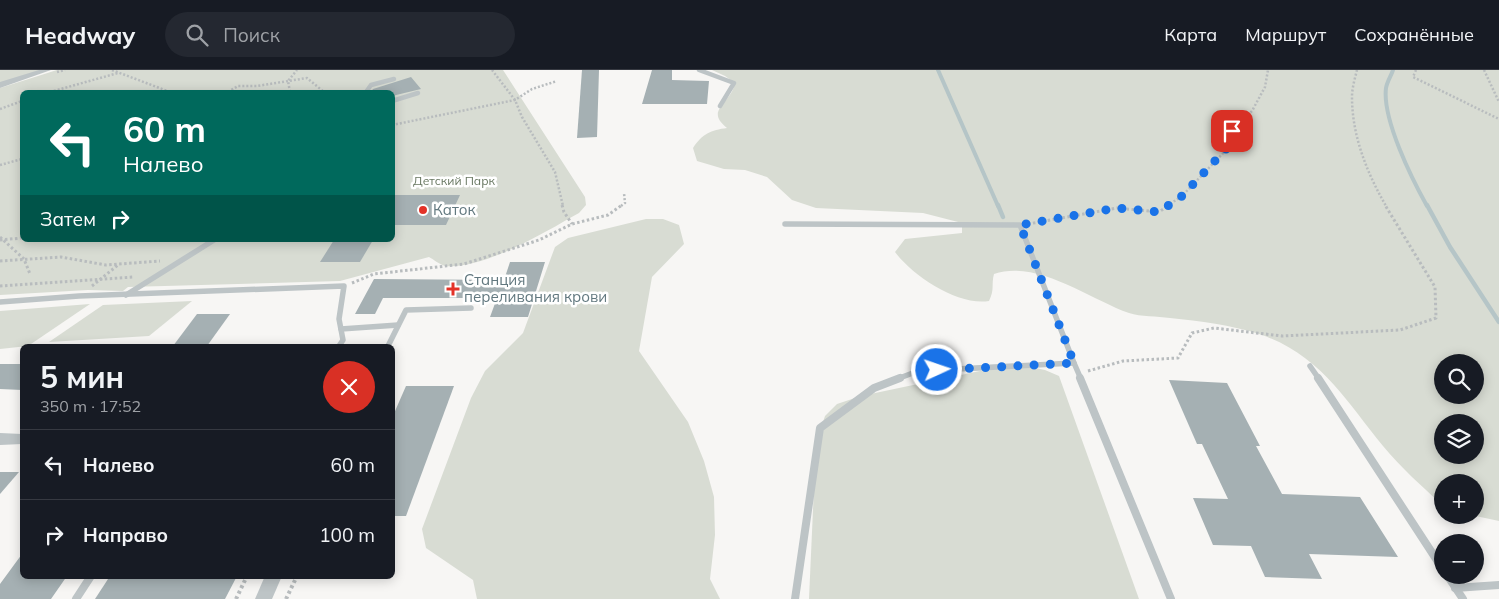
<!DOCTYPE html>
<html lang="ru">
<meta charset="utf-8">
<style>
body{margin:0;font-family:Mulish,sans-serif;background:#242831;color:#f1f3f6;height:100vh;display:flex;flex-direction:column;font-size:19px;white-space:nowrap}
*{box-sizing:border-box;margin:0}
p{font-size:16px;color:#9ea1a6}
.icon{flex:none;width:28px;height:28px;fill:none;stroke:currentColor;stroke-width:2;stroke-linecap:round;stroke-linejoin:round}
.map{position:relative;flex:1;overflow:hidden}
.drawer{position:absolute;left:20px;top:274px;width:375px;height:235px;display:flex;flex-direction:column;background:#171b24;border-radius:8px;box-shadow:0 2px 12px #0003}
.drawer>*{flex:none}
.hud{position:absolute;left:20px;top:20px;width:375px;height:152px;border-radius:8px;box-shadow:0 2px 12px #0003;background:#00695c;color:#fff;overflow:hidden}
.buttons{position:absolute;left:1434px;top:284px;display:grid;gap:10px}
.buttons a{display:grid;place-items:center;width:50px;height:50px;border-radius:50%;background:#171b24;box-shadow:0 2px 12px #0003;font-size:25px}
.pin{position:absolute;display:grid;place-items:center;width:42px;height:42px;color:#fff;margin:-21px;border-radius:10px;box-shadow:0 2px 8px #0006}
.me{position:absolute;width:55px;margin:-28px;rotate:87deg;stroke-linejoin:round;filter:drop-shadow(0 0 4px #0008)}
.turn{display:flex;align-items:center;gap:18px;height:105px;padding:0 20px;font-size:22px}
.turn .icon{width:65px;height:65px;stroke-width:2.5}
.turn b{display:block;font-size:35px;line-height:42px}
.then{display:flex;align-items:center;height:48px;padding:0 20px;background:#0003;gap:10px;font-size:19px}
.round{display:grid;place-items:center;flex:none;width:52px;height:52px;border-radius:26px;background:#242831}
.summary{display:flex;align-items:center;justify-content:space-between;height:85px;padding:0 20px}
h1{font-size:30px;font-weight:700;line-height:38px}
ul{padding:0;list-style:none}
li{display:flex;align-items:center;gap:15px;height:70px;padding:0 20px;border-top:1px solid #363941}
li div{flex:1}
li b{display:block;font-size:19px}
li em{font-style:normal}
header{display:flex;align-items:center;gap:30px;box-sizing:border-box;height:70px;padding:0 25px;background:#171b24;border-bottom:1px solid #363941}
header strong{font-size:24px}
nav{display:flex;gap:28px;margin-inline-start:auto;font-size:18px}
.search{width:350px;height:45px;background:#242831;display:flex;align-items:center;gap:12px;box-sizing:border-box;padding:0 18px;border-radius:28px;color:#9ea1a6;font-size:19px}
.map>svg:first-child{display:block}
.green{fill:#d8dcd3;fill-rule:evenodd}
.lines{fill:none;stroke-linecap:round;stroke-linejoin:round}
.stream-far1{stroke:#b5c5c7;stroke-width:4}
.stream{stroke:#b5c5c7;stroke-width:4.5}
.building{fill:#a5b0b3}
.path-far2{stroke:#b8bcbe;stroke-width:2.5;stroke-dasharray:2 2;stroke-linecap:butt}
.path-far1{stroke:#b8bcbe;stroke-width:3;stroke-dasharray:2.5 2.5;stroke-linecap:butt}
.path{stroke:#b8bcbe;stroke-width:4;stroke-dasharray:3 3;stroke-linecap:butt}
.service-far2{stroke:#bdc4c6;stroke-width:4.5}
.service-far1{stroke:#bdc4c6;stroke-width:5.5}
.service{stroke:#bdc4c6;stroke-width:8}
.minor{fill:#bdc4c6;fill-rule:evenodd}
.route{stroke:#1a73e8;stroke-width:9;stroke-dasharray:0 16.2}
.poi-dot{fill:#e33228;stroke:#fff;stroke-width:2}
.labels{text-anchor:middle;stroke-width:5;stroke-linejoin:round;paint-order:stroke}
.far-park-label{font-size:12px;fill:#687761;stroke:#fff}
.poi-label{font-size:15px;fill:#62787f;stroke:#fff;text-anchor:start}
</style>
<header>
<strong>Headway</strong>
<div class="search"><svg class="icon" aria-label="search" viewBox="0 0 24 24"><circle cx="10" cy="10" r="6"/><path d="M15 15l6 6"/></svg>Поиск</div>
<nav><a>Карта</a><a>Маршрут</a><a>Сохранённые</a></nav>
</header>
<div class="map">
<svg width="1499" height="529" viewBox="0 0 1499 529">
<rect width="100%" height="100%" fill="#f7f6f4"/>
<g class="green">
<path d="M0 0H41L0 13Z"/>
<path d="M57 0H503L585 127 586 135 579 143C545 162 485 199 446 196 440 195 433 189 429 187L340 211 128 217 123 221 88 220 0 225V18ZM22 22H392V170H22Z"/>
<path d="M712 0H1499V451L1471 445H1475V412H1442V435C1422 416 1401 398 1383 376 1346 331 1320 284 1259 264 1231 255 1200 251 1170 248 1157 246 1141 247 1129 243 1089 229 1037 189 994 204 991 215 995 219 989 231 958 236 913 206 895 182L905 169 962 163V153L923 143 816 138 792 130 767 107 745 100 724 99 697 91 693 78C702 64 711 60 727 58 704 40 731 34 735 13L725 6ZM1442 292H1475V325H1442ZM1442 352H1475V385H1442Z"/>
<path d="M646 149H663L679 155 684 174 652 207 639 281 688 352 704 391 714 427 715 465 710 509 720 529H477L473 510 426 478 422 459 471 328 485 301 523 263 555 177 568 168Z"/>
<path d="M192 231 149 266 49 272 103 235Z"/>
<path d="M90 234 28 276 0 279V241Z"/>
<path d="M1021 295 1045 300 1059 306 1139 529H809L816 373 825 346 837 334 861 326 994 298Z"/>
</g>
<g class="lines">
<g class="stream-far1">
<path d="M938 0 998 136"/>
<path d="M1393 0C1391 6 1387 12 1386 18 1382 49 1412 109 1427 136"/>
</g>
<g class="stream">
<path d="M998 135 1003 147"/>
<path d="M1427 135 1450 177 1499 252"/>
</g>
</g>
<g class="building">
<path d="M582 0H599L597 67 577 68Z"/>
<path d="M652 0H672V10L709 11 707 34H642Z"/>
<path d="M411 7 421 19 392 26V22H371L373 19Z"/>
<path d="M392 125H460L446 155H392Z"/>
<path d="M334 170H373L360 192H320Z"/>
<path d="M510 192H545L528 247H490L497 228H383L375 244H355L374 209 504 210Z"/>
<path d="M197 244H230L207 276H173Z"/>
<path d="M0 294H22V320L0 319Z"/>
<path d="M1169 310 1227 313 1260 376H1256L1282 424 1360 427 1398 487 1309 484 1322 509 1265 507 1251 476 1213 475 1193 428 1228 429 1202 374H1197Z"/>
<path d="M406 316H454L406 446H392V348Z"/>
<path d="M0 402H19L0 424Z"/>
<path d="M22 484V506H67L51 529H0V514Z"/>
<path d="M110 506H237L225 529H95Z"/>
</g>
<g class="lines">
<g class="path-far2">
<path d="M112 0 170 22"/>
<path d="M492 0 515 30 522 47 555 102 563 136"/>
<path d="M1357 0C1355 8 1352 18 1352 27 1352 66 1367 103 1386 136"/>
<path d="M1416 0 1413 7 1499 49"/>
<path d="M1484 0 1499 32"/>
<path d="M57 2 65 0"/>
<path d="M50 22 118 3"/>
<path d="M228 22 238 16H257L307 8 324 22"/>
<path d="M290 22 288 11 297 0"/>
<path d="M0 39 22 31"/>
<path d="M392 55 515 30 532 19 557 11"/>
<path d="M0 95 22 89"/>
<path d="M621 136 625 133 624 123"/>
<path d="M1167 136 1182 126 1227 79 1232 61 1252 41 1265 17 1268 0"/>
</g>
<g class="path-far1">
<path d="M562 135 564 142 572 154"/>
<path d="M1028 154 1117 138 1159 142 1169 135"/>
<path d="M0 167 24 189 30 204"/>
<path d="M0 170 22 168"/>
<path d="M0 191 61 187 106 195 160 191"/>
<path d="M352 213 374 204 464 194 539 170 572 154 608 145 622 135"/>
<path d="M0 216 134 207"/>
<path d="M92 216 118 195"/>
<path d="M1088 301 1123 291 1178 288 1192 263 1214 258 1282 266 1400 260 1436 248 1435 217 1385 135"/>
</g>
<g class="path">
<path d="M236 529 247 506"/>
<path d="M286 529 297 506"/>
</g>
<g class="service-far2">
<path d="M699 0 734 13 720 36"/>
<path d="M366 22 371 15 394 9"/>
<path d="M392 31 418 23"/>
</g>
<g class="service-far1">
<path d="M785 154 1020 155 1074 293 918 301 897 309"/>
<path d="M126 225 214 170"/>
<path d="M0 232 79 226 344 216 339 249 343 270 339 276"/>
<path d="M341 259 398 255"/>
<path d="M388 276 406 240 471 238"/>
<path d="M1074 293 1081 309"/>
<path d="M1310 296 1319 309"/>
</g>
<g class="service">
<path d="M1080 308 1171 529"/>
<path d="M1318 308 1442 498"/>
<path d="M1447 505 1463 529"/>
<path d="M1455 518 1499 515"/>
<path d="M76 529 91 506"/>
<path d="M795 529 820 358 874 318 900 308"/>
</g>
<g class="minor">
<path d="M39 0H51L0 18V12Z"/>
<path d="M0 363 22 364V374L0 375Z"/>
<path d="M265 506H282L272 529H255Z"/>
</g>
</g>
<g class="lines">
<path class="route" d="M937 300 1074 293 1020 155 1117 138 1159 142 1182 126 1227 78 1232 61"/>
</g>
<g class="poi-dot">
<circle cx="423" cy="140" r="5"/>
<path d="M450.5 211.5h5v5h5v5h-5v5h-5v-5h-5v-5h5z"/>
</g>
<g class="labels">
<g class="far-park-label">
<text x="454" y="115">Детский Парк</text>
</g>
<g class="poi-label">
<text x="433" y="145">Каток</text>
<text x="464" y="215">Станция<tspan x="464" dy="17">переливания крови</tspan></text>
</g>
</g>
</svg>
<div class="buttons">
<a><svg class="icon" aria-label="search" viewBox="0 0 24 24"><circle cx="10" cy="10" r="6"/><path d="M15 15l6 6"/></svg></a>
<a><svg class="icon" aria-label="layers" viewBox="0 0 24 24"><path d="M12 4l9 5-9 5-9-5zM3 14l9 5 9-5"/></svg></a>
<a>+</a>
<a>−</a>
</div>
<div class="pin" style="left:1232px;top:61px;background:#d93025"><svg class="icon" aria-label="arrive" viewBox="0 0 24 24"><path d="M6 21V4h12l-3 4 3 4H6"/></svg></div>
<svg class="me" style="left:937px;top:300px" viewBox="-20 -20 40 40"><circle r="17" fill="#1a73e8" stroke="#fff" stroke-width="3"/><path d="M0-11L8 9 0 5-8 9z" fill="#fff"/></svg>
<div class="hud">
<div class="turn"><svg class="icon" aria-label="left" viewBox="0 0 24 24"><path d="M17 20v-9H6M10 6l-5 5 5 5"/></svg><div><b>60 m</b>Налево</div></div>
<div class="then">Затем<svg class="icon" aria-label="right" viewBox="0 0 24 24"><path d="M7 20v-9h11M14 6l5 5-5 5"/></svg></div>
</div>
<section class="drawer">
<div class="summary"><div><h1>5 мин</h1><p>350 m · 17:52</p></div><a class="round" style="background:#d93025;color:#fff"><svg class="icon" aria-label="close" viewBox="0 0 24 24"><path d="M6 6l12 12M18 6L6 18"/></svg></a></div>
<ul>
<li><svg class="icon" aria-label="left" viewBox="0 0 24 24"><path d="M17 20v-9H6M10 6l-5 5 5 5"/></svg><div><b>Налево</b></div><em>60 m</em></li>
<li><svg class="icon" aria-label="right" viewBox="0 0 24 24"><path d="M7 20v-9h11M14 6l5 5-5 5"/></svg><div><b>Направо</b></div><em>100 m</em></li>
</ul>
</section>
</div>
